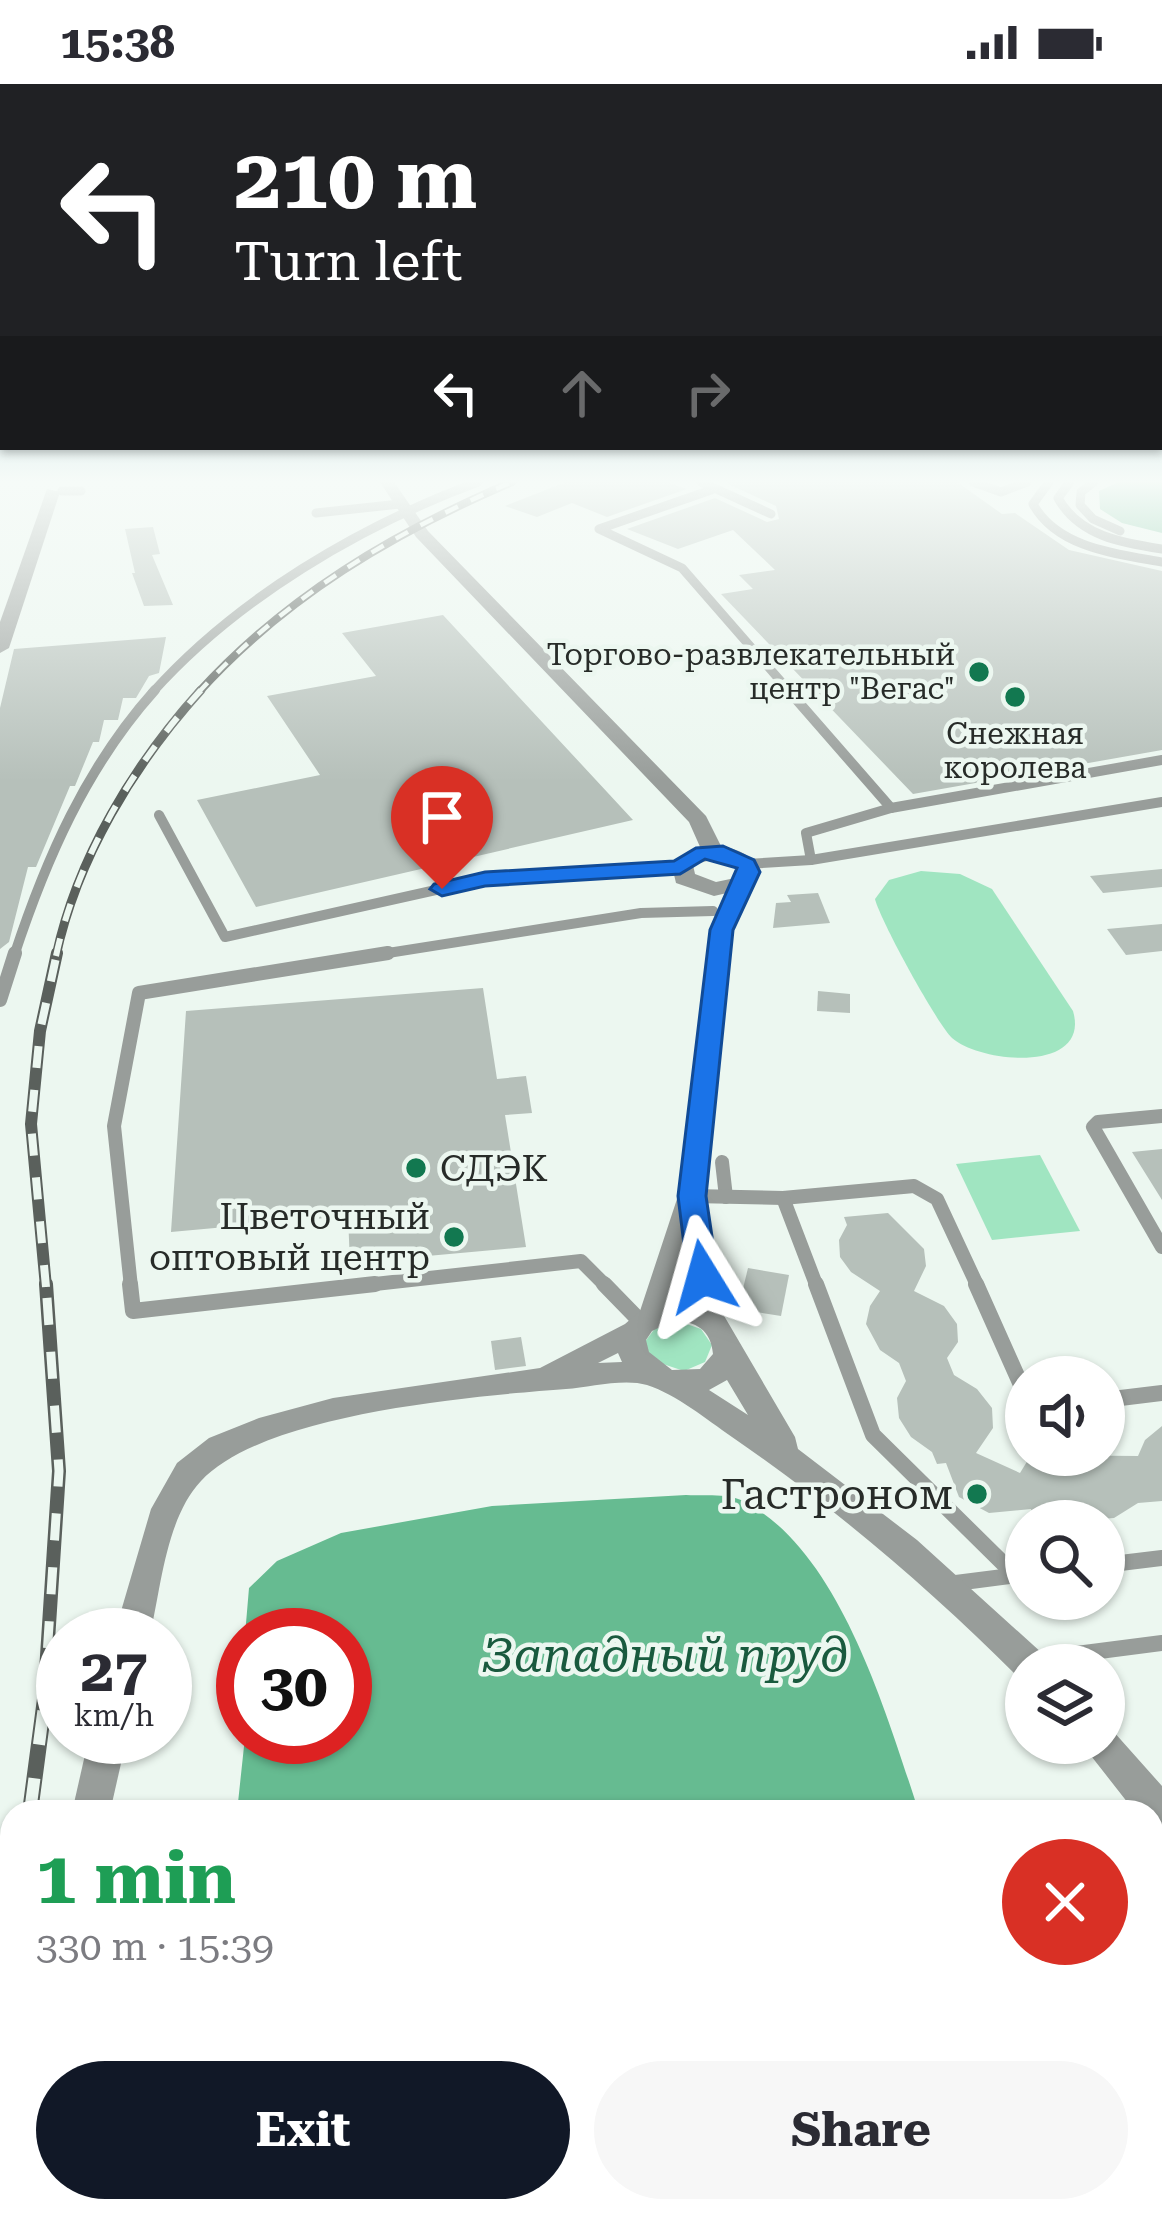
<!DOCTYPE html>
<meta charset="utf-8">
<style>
body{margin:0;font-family:"Roboto Serif",serif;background:#f7f7f7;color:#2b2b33;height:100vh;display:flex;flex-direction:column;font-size:45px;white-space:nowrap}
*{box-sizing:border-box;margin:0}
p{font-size:39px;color:#7c7c81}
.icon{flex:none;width:66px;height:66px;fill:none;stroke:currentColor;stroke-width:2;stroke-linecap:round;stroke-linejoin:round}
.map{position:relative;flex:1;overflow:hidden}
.details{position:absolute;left:0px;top:1716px;width:1164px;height:423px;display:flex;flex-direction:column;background:#fff;border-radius:36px 36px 0 0;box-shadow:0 3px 9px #0004}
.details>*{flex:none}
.guide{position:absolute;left:0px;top:0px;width:1164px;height:366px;box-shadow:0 3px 9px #0004;background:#202124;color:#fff;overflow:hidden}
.buttons{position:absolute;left:1005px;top:1272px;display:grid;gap:24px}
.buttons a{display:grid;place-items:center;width:120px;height:120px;border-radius:50%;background:#fff;box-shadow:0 3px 9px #0004;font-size:60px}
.speed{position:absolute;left:36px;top:1524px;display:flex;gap:24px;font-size:60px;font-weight:700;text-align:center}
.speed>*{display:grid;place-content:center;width:156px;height:156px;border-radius:50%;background:#fff;box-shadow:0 3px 9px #0004;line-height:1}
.speed small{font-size:30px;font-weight:400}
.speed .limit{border:18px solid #d22;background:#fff;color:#111}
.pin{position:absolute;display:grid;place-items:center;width:102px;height:102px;color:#fff;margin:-123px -51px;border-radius:50% 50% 50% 0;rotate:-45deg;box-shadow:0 0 12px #0007}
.pin .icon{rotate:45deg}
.me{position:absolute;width:132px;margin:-66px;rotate:352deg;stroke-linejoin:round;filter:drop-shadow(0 0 9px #0008)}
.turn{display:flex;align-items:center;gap:42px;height:252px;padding:0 36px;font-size:54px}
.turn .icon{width:156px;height:156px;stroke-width:2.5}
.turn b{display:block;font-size:84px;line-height:102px}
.lanes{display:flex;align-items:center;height:114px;padding:0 36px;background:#0003;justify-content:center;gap:60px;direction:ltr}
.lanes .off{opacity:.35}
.round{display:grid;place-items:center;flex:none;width:126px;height:126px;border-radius:63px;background:#f7f7f7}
.headline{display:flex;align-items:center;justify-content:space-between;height:204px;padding:0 36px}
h1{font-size:72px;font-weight:700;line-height:90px;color:#1e9e55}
.primary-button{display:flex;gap:24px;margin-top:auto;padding:24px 36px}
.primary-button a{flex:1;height:138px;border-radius:72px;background:#111827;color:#fff;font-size:48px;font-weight:700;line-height:138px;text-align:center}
.primary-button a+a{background:#f7f7f7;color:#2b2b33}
.status{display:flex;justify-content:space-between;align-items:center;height:84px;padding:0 60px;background:#fff;direction:ltr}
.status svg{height:33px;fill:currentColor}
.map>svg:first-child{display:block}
.green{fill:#a0e5c1}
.water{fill:#66bb91}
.building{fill:#b6c0ba}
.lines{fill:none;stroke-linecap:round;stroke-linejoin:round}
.lane-far3{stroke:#989d9a;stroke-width:9}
.lane-far2{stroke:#989d9a;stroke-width:10}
.lane-far1{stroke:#989d9a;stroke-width:14}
.lane{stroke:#989d9a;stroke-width:16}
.street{fill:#989d9a;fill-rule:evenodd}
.rail-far4-casing{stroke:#5a605c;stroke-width:8}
.rail-far3-casing{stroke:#5a605c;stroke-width:9}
.rail-far2-casing{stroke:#5a605c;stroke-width:12}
.rail-far1-casing{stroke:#5a605c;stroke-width:14}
.rail-casing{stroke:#5a605c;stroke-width:16}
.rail-far4{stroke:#ecf7f0;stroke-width:4.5;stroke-dasharray:14;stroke-linecap:butt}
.rail-far3{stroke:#ecf7f0;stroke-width:6;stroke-dasharray:18;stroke-linecap:butt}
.rail-far2{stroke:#ecf7f0;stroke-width:8;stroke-dasharray:22;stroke-linecap:butt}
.rail-far1{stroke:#ecf7f0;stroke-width:9;stroke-dasharray:27;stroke-linecap:butt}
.rail{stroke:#ecf7f0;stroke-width:12;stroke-dasharray:34;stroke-linecap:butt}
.route{fill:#1a73e8;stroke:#114b97;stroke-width:3}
.poi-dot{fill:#127850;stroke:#ecf7f0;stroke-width:4.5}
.labels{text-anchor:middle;stroke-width:9;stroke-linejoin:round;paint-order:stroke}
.far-poi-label{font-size:30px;fill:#272b28;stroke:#ecf7f0;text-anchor:end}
.poi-label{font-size:36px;fill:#272b28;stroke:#ecf7f0;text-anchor:start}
.near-poi-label{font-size:42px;fill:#272b28;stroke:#ecf7f0;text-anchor:end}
.near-water-label{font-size:48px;font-style:italic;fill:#195a3e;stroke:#ecf7f0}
</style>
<div class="status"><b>15:38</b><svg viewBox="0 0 49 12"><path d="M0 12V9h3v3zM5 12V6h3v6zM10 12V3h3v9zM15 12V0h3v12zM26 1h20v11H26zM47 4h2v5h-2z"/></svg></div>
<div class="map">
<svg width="1162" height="2138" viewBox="0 0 1162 2138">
<rect width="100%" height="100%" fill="#ecf7f0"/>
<g class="green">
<path d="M921 787 960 790 992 805 1073 927C1091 989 982 980 952 954 937 940 880 836 875 815L889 796Z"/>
<path d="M1040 1071 1080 1147 992 1156 956 1080Z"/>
<path d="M678 1237 701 1245 712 1261 705 1278 684 1287 651 1276 644 1259 656 1243Z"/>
</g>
<g class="water">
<path d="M1119 398H1162V449L1122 439 1100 425 1099 407Z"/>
<path d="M686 1411C703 1412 726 1409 741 1416 840 1464 886 1630 919 1728H237L245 1653H345V1551H245L249 1504 277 1477 341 1449 492 1422Z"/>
<path d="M178 2127H938L933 2138H176Z"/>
</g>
<g class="building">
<path d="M566 398H667L687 405 607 433 572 419 537 433 505 422Z"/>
<path d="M731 398H957L1002 430 1015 429 1069 466 1162 487V666L913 710 721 510 753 505 739 491 775 486 733 446 678 465 627 445 715 414 767 438 779 435 776 422 726 399Z"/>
<path d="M153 443 160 470 152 471 173 521 144 522 132 489H135L125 445Z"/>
<path d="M443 531 633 736 256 823 197 716 320 691 267 612 376 592 342 549Z"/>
<path d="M166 553 159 589 149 592 136 614H123L118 636H104L99 658H93L75 702H70L36 783H28L9 858 0 865V624L14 565Z"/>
<path d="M1162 785V803L1103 809 1090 792Z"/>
<path d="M818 809 830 839 773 844 776 819 791 818 787 811Z"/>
<path d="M1162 840V867L1126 871 1107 845Z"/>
<path d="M483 904 497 995 526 992 532 1029 505 1031 526 1163 350 1179 348 1132 171 1148 186 927Z"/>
<path d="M818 907 850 910V929L817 927Z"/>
<path d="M1162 1065V1116L1132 1068Z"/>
<path d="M888 1129 924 1165 926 1182 914 1207 944 1222 957 1240 958 1258 947 1274 954 1291 977 1305 992 1324 993 1344 976 1369 1020 1389 1031 1371 1138 1372 1145 1356 1162 1342V1417L1138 1419 1114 1434 1073 1437 1033 1432 1031 1425 989 1429 959 1413 946 1379 937 1380 932 1368 911 1353 899 1334 897 1314 906 1297 899 1279 880 1266 866 1240 870 1222 880 1207 851 1188 840 1173 839 1156 847 1141 844 1133Z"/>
<path d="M748 1184 789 1191 781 1232 738 1225Z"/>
<path d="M521 1253 526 1282 495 1286 491 1257Z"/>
</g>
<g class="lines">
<g class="lane-far3">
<path d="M701 398 771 430"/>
<path d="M973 398 1001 408 1027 398"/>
<path d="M1049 398 1033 420C1057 464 1117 470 1162 478"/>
<path d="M1070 398 1058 414C1079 452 1122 459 1162 465"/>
<path d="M1094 398 1081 408 1080 421 1093 435 1120 447"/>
<path d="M711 406 599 445 682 484 791 609"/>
<path d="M62 407H81"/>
<path d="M316 429 400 420"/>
<path d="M152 609C237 514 360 442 478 398"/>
</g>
<g class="lane-far2">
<path d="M788 606 891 724"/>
<path d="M159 731 225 853 485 795 680 783"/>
<path d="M811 776 806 749 891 724 1162 676"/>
<path d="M747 780 811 776 1162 718"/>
<path d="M14 872C46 775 86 683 155 606"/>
<path d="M369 872 641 829 713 827"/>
</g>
<g class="lane-far1">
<path d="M0 916 15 869"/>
<path d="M1162 1032 1098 1038 1093 1043 1162 1163"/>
<path d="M722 1078 726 1113"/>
<path d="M692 1112 783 1114 914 1102 937 1115 978 1203"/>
<path d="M783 1114 817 1203"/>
<path d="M131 1203 114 1042 139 909 388 869"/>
<path d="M348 1203 581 1177 607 1203"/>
</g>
<g class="lane">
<path d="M130 1200 133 1227 375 1200"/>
<path d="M604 1200 641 1238"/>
<path d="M816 1200 873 1351 1016 1492"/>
<path d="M976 1200 1026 1312"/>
<path d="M1104 1316 1162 1309"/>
<path d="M1104 1481 1162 1474"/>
<path d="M948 1500 1026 1490"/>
<path d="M1030 1576 1162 1559"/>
</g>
<g class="street">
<path d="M380 398H394L428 447 706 732 721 762C740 766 751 770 760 788L733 846 705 1116 723 1230 795 1353 798 1365 917 1456 1043 1570 1048 1581H1026V1596L1017 1592C929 1504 835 1424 732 1353 706 1335 677 1311 647 1301 625 1294 589 1303 566 1305 475 1312 264 1329 201 1397 166 1434 161 1504 150 1551H114L151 1425 177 1379 209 1354 259 1334 333 1314 540 1284 625 1240 640 1227 678 1112 711 846 727 809 714 812 676 799 671 778 701 765 689 738 416 453ZM714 775 736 783 735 794 716 798 695 790 693 781ZM687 1174 692 1217 674 1215ZM673 1237C696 1237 711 1246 713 1270L700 1285 672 1286 649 1268 646 1256 652 1247ZM618 1269 622 1278 598 1279ZM727 1296 748 1331 709 1306Z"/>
<path d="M47 405 60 408 9 564 0 569V538Z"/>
<path d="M1104 1643 1113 1647 1162 1702V1749L1152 1746V1728H1135L1081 1659H1104Z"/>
<path d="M89 1653H127L110 1728H72Z"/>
<path d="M12 2107V2127H43L42 2138H0L4 2111Z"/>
</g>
<defs>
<path id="rail-far4" d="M198 609C286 512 393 449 512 398"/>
<path id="rail-far3" d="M56 872C77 774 134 680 201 606"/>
<path id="rail-far2" d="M46 1203 31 1040 40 947 57 869"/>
<path id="rail-far1" d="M44 1618 59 1387 46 1200"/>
<g id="rail">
<path d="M30 1728 45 1615"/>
<path d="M0 1915 12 1847"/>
</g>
</defs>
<use href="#rail-far4" class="rail-far4-casing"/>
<use href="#rail-far3" class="rail-far3-casing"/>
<use href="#rail-far2" class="rail-far2-casing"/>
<use href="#rail-far1" class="rail-far1-casing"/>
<use href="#rail" class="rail-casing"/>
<use href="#rail-far4" class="rail-far4"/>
<use href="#rail-far3" class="rail-far3"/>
<use href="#rail-far2" class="rail-far2"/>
<use href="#rail-far1" class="rail-far1"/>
<use href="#rail" class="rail"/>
</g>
<linearGradient id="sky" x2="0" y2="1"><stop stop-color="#74b7c5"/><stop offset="0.57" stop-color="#f6fbf8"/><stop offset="1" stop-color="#f6fbf8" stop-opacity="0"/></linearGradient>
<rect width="1162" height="697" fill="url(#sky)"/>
<path class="route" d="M723 762 754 776 760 788 733 846 706 1112 718 1193 703 1204 688 1193 678 1112 710 846 737 784 705 775 680 790 485 802 442 812 430 805 434 800 485 788 674 777 696 764Z"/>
<g class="poi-dot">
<circle cx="979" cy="588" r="12"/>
<circle cx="1015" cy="613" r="12"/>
<circle cx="416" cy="1084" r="12"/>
<circle cx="454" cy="1153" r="12"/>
<circle cx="977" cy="1410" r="12"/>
</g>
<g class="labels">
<g class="far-poi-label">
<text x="955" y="581">Торгово-развлекательный<tspan x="955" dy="34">центр "Вегас"</tspan></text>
<text x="1015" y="660" text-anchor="middle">Снежная<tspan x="1015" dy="34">королева</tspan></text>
</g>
<g class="poi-label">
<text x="440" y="1097">СДЭК</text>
<text x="430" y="1145" text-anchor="end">Цветочный<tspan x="430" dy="41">оптовый центр</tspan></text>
</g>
<g class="near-poi-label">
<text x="953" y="1425">Гастроном</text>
</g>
<g class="near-water-label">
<text x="665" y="1588">Западный пруд</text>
</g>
</g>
</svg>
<div class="buttons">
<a><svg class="icon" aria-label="sound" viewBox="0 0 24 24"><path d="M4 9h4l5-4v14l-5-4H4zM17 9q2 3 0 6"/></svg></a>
<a><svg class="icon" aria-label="search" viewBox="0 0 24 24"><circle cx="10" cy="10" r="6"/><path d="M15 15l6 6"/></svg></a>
<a><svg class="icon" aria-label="layers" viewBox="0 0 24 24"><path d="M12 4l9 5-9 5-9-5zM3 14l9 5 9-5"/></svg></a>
</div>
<div class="speed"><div>27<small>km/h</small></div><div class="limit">30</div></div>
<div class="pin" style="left:442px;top:805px;background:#d93025"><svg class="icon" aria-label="arrive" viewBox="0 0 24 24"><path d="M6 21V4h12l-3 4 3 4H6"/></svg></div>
<svg class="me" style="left:703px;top:1193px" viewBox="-20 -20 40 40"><path d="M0-17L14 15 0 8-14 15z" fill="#1a73e8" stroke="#fff" stroke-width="4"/></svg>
<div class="guide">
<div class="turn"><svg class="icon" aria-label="left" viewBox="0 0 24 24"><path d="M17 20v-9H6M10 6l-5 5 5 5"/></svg><div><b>210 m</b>Turn left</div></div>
<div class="lanes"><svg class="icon" aria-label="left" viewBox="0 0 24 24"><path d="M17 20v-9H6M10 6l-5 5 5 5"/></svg><svg class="icon off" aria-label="ahead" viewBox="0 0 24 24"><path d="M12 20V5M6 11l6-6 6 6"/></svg><svg class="icon off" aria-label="right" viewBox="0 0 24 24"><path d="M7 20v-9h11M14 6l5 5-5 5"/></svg></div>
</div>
<section class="details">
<div class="headline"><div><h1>1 min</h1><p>330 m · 15:39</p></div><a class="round" style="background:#d93025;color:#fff"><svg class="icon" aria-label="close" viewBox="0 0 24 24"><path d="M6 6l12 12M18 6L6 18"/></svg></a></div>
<div class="primary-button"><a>Exit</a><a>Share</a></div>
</section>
</div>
